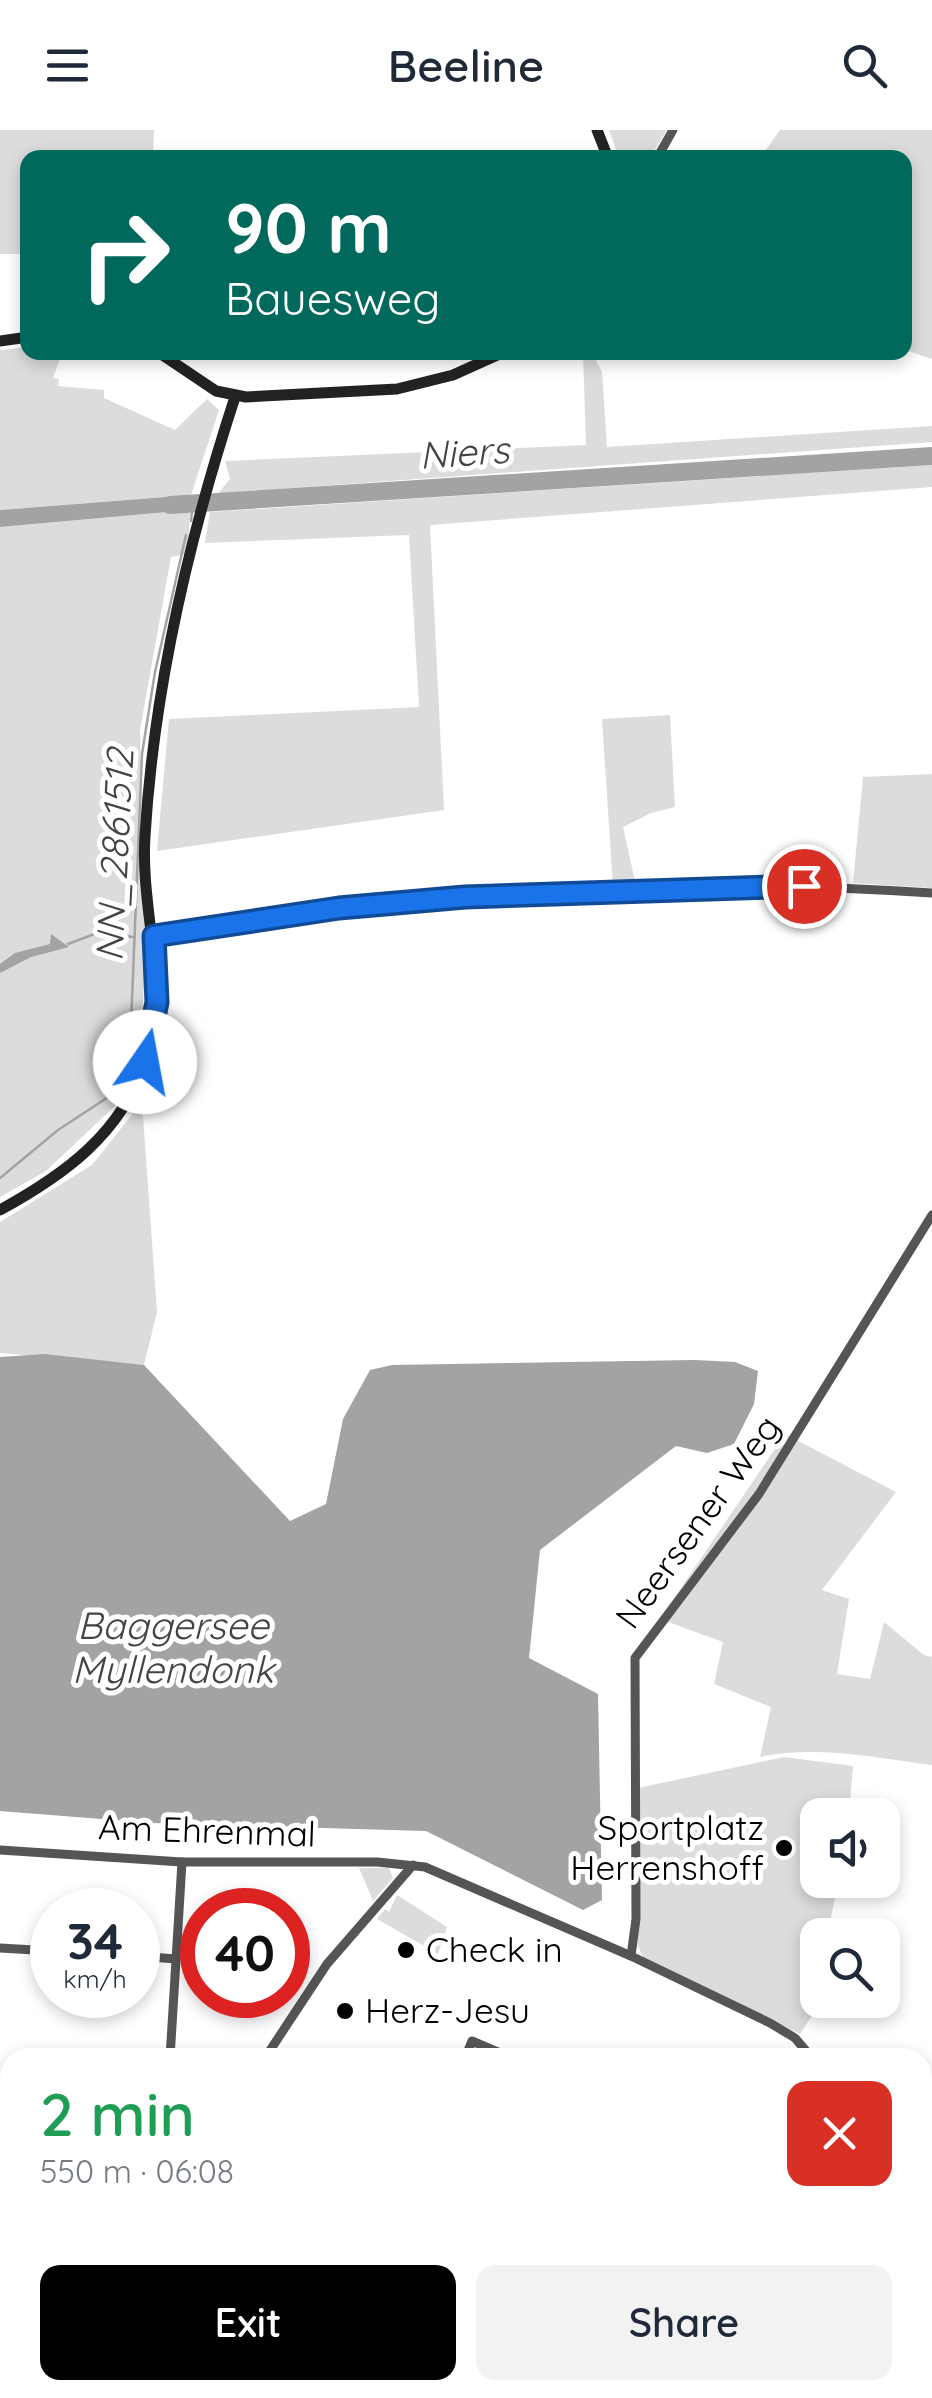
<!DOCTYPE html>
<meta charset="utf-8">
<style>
body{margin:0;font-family:Quicksand,sans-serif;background:#f2f2f3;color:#1f2937;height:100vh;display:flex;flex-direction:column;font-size:38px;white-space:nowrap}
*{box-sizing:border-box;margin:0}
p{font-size:32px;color:#747a83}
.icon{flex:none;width:55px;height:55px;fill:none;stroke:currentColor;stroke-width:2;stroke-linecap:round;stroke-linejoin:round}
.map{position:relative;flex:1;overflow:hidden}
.drawer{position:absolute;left:0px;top:1918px;width:932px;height:352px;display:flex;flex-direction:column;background:#fff;border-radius:30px 30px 0 0;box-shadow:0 5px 15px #0003}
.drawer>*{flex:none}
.banner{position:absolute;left:20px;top:20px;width:892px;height:210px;border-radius:20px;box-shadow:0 5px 15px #0003;background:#00695c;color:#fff;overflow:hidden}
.fabs{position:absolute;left:800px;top:1668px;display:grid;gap:20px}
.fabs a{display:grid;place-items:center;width:100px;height:100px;border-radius:20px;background:#fff;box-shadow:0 5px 15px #0003;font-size:50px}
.speed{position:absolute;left:30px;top:1758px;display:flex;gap:20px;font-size:50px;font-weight:700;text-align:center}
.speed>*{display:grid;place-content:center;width:130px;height:130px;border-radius:50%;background:#fff;box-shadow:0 5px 15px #0003;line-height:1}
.speed small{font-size:25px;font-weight:400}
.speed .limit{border:15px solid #d22;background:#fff;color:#111}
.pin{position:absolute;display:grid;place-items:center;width:85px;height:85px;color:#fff;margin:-42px;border:5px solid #fff;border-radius:50%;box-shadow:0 2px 10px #0007}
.me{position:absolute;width:110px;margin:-55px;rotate:12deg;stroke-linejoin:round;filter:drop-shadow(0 0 8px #0008)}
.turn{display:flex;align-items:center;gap:35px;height:210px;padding:0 40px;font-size:45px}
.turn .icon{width:130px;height:130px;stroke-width:2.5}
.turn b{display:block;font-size:70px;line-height:85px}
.round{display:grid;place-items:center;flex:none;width:105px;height:105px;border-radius:20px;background:#f2f2f3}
.head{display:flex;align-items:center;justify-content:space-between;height:170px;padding:0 40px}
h1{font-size:60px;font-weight:600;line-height:75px;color:#1e9e55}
.primary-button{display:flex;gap:20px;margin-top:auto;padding:20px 40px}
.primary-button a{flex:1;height:115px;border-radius:20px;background:#000;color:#fff;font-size:40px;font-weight:600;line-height:115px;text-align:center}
.primary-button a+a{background:#f2f2f3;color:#1f2937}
header{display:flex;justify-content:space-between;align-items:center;height:130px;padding:0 40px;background:#fff;font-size:45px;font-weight:600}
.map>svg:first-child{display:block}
.green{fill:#dcdcdc}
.water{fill:#a3a3a3}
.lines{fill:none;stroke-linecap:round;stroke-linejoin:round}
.stream{stroke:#a3a3a3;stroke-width:2.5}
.river{stroke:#a3a3a3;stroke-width:18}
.street{stroke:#555;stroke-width:9}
.secondary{stroke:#222;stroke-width:11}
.route-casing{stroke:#114b97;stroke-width:25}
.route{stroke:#1a73e8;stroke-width:18}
.poi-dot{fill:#000;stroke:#fff;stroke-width:4}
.labels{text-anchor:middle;stroke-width:10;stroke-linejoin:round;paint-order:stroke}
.street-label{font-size:35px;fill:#000;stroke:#fff}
.poi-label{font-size:35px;fill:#000;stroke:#fff;text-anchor:start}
.water-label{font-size:38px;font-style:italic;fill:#444;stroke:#fff}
</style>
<header><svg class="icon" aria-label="menu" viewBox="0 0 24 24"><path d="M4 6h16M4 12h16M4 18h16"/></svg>Beeline<svg class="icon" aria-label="search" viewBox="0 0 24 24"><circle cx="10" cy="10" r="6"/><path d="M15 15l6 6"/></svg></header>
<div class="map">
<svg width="932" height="2268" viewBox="0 0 932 2268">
<rect width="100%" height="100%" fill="#fff"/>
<g class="green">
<path d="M0 0H154L153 27 28 28 27 124H0Z"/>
<path d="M609 0H667L650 27 619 28Z"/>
<path d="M780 0H932V229L905 220V28L761 27Z"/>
<path d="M27 217 28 222 62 223 53 248 59 249 58 256 104 260V268L175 300 207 269 219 280 191 365 0 380V220Z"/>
<path d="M583 223H592L602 242 607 317 932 296V312L236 362 226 368 216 366 230 349 225 331 586 315Z"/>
<path d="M932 335V357L430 395 444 680 157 721 169 589 419 577 409 405 205 413 210 382Z"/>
<path d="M190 380 188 424 171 427 140 600 145 834 140 925 116 975 46 1041 0 1067V397Z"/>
<path d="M670 585 675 677 651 683 623 697 636 756 613 757 602 589Z"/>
<path d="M932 644V758L853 753 863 647Z"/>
<path d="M142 972 157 1182 144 1235 0 1223V1092L92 1035Z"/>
<path d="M785 1304 896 1362 822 1460 849 1469 837 1544 870 1549 884 1492 924 1525 932 1527V1635C876 1628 816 1615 760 1627L771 1577 714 1554 723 1512 660 1489Z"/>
<path d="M784 1627 853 1636 849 1685H818V1750H839L827 1805H818L819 1875 800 1904 643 1827 638 1816V1658Z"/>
<path d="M359 1738H389L393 1748 373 1771Z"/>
<path d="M397 1765 447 1797 438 1824 377 1789 385 1779 389 1782Z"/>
<path d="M282 2260H349L347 2268H281Z"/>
</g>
<g class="water">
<path d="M191 365 190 380 0 397V380Z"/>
<path d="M51 804 69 817 31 827 0 843V834L15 823 50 814Z"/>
<path d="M45 1224 144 1235 290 1391 326 1374 343 1289 370 1240 392 1235 695 1230 735 1232 758 1241 754 1274 734 1314 707 1323 676 1316 540 1420 529 1528 598 1564 602 1770 583 1780 426 1701 152 1693 0 1681V1227Z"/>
</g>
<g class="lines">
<g class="stream">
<path d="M191 391 193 373"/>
<path d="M68 814 97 803 133 807"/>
<path d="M0 1048 58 1000 122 958 129 943 142 624 155 542 186 405"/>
</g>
<path class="river" d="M170 375 932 326"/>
<g class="street">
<path d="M657 28 673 0"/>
<path d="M154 806C410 767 673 745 932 763"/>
<path d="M0 1720 182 1732H377L425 1737 631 1826 770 1893 795 1908 812 1928"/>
<path d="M0 1818 52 1821"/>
<path d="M138 1826 176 1829"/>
<path d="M631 1826 636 1789 635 1528 759 1364 932 1085"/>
<path d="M170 1928 182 1732"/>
<path d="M265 1928 327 1834 413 1735"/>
<path d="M465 1928 472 1911 500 1923 498 1928"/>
<path d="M0 1952 10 1953"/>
<path d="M922 2092 932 2101"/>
<path d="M0 2103H10"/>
<path d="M128 2260 130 2268"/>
<path d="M185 2260 230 2268"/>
<path d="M0 2267 79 2260"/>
<path d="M824 2268 827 2260"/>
</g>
<g class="secondary">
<path d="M597 0 608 28"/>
<path d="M0 211 28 207"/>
<path d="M158 222 216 261 246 267 397 259 453 245 504 222"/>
<path d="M0 1080C64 1045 121 1004 145 932 171 855 140 783 145 706 154 556 189 408 235 267"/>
</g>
</g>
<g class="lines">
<defs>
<path id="route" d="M145 932 157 872 154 806 339 778 465 767 804 756"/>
</defs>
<use href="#route" class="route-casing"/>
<use href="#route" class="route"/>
</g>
<g class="poi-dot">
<circle cx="784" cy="1718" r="10"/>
<circle cx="406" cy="1820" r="10"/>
<circle cx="345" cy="1881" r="10"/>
</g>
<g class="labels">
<g class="street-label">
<text transform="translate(698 1392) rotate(-54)" y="12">Neersener Weg</text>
<text transform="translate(207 1701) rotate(2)" y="12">Am Ehrenmal</text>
</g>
<g class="poi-label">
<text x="764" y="1710" text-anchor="end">Sportplatz<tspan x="764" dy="40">Herrenshoff</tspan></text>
<text x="426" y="1832">Check in</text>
<text x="365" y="1893">Herz-Jesu</text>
</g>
<g class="water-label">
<text transform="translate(464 323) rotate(-4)" y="13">Niers</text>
<text transform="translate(115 725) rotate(-87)" y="13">NN_2861512</text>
<text x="173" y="1509">Baggersee<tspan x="173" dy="44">Myllendonk</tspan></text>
</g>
</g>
</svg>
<div class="fabs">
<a><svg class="icon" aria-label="sound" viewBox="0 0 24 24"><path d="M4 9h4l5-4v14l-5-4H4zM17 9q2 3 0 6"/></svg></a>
<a><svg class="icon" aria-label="search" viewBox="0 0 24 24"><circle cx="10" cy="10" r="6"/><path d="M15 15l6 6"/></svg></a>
</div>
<div class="speed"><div>34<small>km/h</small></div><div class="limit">40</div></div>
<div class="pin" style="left:804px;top:756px;background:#d93025"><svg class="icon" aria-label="arrive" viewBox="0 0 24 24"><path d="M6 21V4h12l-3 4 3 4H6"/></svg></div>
<svg class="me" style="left:145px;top:932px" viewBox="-20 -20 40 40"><circle r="19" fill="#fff"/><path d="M0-13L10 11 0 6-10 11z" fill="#1a73e8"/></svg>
<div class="banner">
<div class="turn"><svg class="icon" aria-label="right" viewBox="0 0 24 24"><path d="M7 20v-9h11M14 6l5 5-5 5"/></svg><div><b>90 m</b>Bauesweg</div></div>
</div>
<section class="drawer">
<div class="head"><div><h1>2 min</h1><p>550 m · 06:08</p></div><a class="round" style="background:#d93025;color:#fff"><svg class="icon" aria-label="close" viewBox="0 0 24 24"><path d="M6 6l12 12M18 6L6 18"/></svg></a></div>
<div class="primary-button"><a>Exit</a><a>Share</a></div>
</section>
</div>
